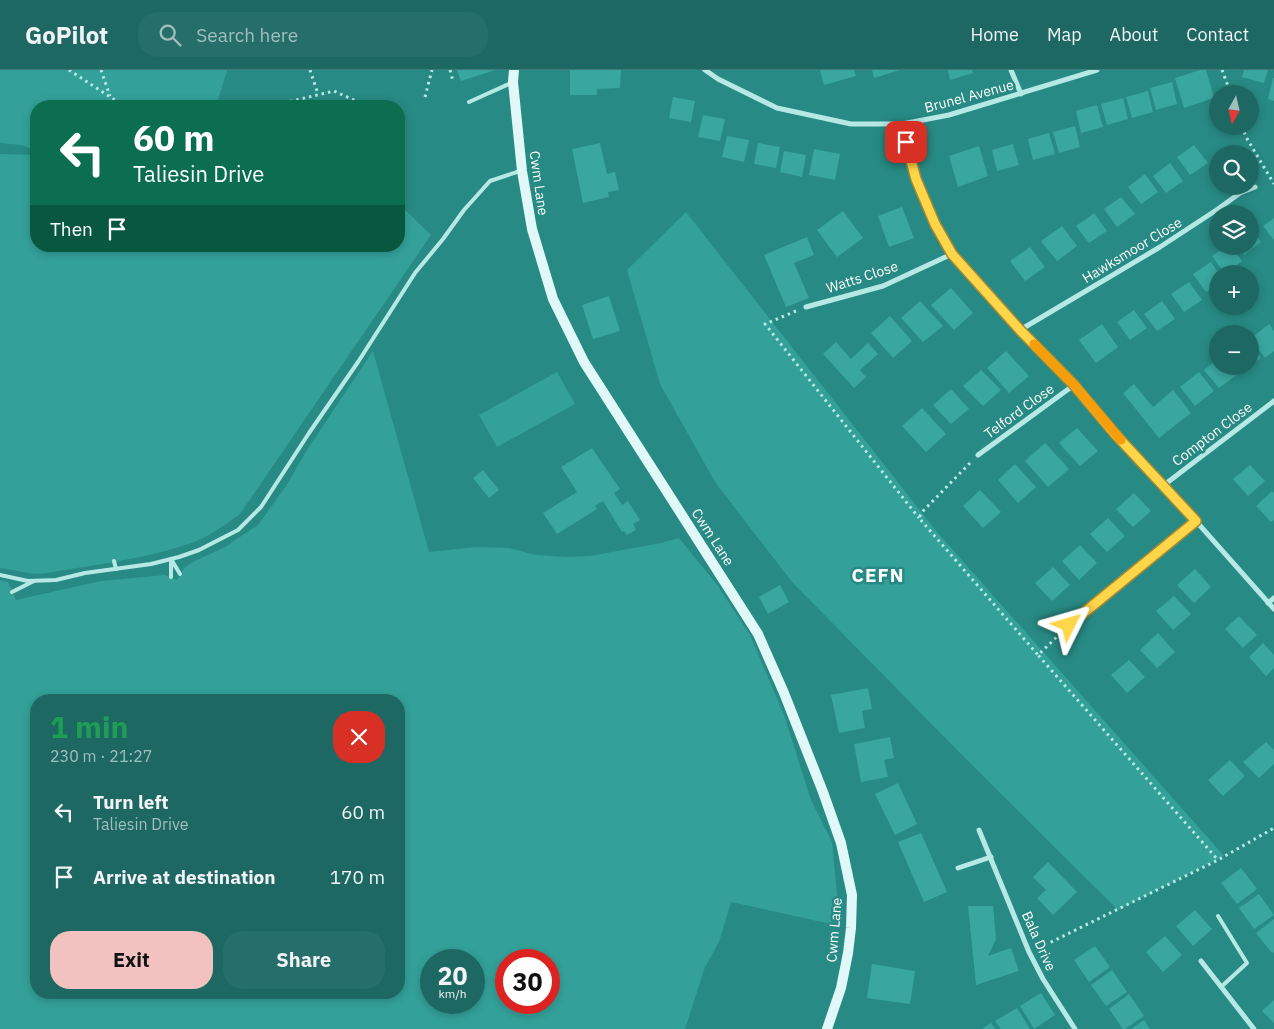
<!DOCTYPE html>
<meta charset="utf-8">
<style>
body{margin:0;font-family:"IBM Plex Sans",sans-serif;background:#266e69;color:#f1f3f6;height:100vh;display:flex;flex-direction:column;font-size:19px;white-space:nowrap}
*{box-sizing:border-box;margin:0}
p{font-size:16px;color:#a1bebe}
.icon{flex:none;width:28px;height:28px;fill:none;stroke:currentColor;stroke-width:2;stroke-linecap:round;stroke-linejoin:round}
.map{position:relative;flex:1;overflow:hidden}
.side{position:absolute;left:30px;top:624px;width:375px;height:305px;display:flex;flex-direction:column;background:#1e6863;border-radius:20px;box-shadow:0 2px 8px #0003}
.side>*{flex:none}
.banner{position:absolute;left:30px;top:30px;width:375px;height:152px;border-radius:20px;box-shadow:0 2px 8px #0003;background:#0b6e4f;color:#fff;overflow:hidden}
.needle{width:32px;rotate:188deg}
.fabs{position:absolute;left:1209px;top:15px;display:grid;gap:10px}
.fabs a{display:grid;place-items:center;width:50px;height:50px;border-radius:50%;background:#1e6863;box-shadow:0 2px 8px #0003;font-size:25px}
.speed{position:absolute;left:420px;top:879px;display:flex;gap:10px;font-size:25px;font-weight:700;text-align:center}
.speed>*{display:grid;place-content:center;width:65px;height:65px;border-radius:50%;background:#1e6863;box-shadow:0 2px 8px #0003;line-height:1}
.speed small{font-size:12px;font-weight:400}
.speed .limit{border:8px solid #d22;background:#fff;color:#111}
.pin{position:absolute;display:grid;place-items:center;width:42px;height:42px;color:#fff;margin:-21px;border-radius:10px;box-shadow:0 2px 8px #0006}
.me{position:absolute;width:55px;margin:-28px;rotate:50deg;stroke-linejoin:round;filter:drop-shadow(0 0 4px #0008)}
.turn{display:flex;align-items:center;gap:18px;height:105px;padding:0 20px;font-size:22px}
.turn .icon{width:65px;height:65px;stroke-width:2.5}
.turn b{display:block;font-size:35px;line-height:42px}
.then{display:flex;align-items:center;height:48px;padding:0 20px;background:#0003;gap:10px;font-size:19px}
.round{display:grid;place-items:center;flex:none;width:52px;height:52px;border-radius:20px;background:#266e69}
.overview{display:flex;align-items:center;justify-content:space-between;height:85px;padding:0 20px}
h1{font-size:30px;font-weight:800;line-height:38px;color:#1e9e55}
.action{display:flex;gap:10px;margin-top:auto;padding:10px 20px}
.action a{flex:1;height:58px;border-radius:20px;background:#f1c2bf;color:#111;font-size:20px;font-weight:800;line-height:58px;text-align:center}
.action a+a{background:#266e69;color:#f1f3f6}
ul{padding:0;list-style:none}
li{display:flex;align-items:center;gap:15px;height:65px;padding:0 20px}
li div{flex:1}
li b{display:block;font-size:19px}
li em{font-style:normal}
header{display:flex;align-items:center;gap:30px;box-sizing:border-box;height:70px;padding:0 25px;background:#1e6863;border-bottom:1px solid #3c7b78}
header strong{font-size:24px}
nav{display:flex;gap:28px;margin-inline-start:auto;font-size:18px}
.search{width:350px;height:45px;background:#266e69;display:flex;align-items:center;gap:12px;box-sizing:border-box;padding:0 18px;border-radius:20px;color:#a1bebe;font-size:19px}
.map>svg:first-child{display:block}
.green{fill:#33a199;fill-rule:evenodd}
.building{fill:#39a69f}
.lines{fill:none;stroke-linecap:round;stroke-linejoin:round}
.path{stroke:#b6e9e5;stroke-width:3;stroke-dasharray:2.5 4;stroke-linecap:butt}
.lane{stroke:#b6e9e5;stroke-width:4}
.street{stroke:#b6e9e5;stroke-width:5}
.secondary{stroke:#e0f8f7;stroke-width:10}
.route-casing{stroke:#a68a30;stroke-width:12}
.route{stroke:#ffd54a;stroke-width:9}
.slow{stroke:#f59e0b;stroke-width:9}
.labels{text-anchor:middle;stroke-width:5;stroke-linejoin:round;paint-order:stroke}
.street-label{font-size:14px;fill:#fff;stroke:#288a84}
.district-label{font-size:19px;font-weight:bold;letter-spacing:1px;fill:#fff;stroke:#288a84}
</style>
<header>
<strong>GoPilot</strong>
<div class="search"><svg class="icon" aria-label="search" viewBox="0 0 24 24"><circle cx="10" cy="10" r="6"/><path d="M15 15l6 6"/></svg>Search here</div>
<nav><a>Home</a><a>Map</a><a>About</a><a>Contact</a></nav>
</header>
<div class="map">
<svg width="1274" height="959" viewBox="0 0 1274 959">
<rect width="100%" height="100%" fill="#288a84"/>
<g class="green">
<path d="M0 0H227V1L216 36H36V81L22 75 0 73Z"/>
<path d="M0 84 36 85V176H399V134L431 165 240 444C226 454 210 466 194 472 148 489 96 494 48 503L34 504 0 498Z"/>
<path d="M686 142 937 462 1224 786 1118 840 960 683 792 512 715 412 660 314 627 200Z"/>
<path d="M373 281 429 482 476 477 509 478 536 485 566 487 590 486 661 473 679 468 718 516 750 565 784 645 811 730 832 772 840 856 731 832 719 872 705 897 685 959H0V510L8 512 16 530 101 511 165 505 177 510 184 498 195 491 225 477 258 455 286 416 307 380ZM36 630H399V922H36ZM431 890H474V932H431ZM506 890H549V932H506Z"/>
<path d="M557 302 575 334 497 377 479 345Z"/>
</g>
<g class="building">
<path d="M457 0H495L461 11Z"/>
<path d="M570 0H621L620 18 597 19V25H570Z"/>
<path d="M820 0H854L856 6 824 15Z"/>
<path d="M872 0H900L874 8Z"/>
<path d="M948 0H972L973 3 950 10Z"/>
<path d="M1200 0H1206L1214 28 1184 38 1175 8Z"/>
<path d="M1244 0H1268L1264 13 1242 7Z"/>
<path d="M1273 8H1274V31L1268 29Z"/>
<path d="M1172 12 1177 34 1156 40 1150 18Z"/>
<path d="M1148 21 1153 42 1132 48 1126 27Z"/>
<path d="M673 27 695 31 691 52 669 48Z"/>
<path d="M1123 28 1128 49 1107 55 1101 34Z"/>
<path d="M1097 35 1103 57 1081 63 1076 41Z"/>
<path d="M703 45 725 49 720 71 698 67Z"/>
<path d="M1075 56 1080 77 1059 83 1053 62Z"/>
<path d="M1049 63 1055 84 1033 90 1028 69Z"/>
<path d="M727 66 749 70 744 92 722 87Z"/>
<path d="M600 73 607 104 615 102 619 120 608 122 609 127 583 133 572 79Z"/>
<path d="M758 73 780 77 776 98 754 94Z"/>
<path d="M1013 74 1019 95 997 101 992 80Z"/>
<path d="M1194 75 1208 93 1190 105 1177 87Z"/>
<path d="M979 76 988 106 958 117 949 86Z"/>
<path d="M814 79 840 84 835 110 809 105Z"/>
<path d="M784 81 806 85 802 107 780 102Z"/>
<path d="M1170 93 1183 111 1166 123 1153 106Z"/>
<path d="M1145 104 1158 122 1141 134 1128 117Z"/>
<path d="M1121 127 1135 144 1117 157 1104 139Z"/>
<path d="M902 137 914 168 889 177 878 146Z"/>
<path d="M843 141 863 168 837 187 817 160Z"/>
<path d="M1094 143 1107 161 1089 173 1076 156Z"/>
<path d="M1274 148V170L1263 156Z"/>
<path d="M1062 156 1077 176 1057 191 1041 171Z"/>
<path d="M1250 157 1261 172 1244 185 1238 176H1250Z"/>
<path d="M807 167 814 185 794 193 809 228 786 237 764 185Z"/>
<path d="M1226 176H1231L1242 191 1225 204 1212 186Z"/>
<path d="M1030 177 1045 197 1025 211 1010 191Z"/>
<path d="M1211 192 1219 204H1218V214L1206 222 1193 204Z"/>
<path d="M1189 212 1202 230 1184 242 1171 224Z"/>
<path d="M951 218 973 243 954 260 931 235Z"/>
<path d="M609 226 620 261 593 269 582 235Z"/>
<path d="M920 231 943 256 923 272 901 248Z"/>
<path d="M1162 231 1175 249 1157 261 1144 244Z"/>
<path d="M1134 240 1147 258 1130 270 1117 252Z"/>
<path d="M890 246 912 271 893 288 871 263Z"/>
<path d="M1102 254 1118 277 1096 293 1079 270Z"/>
<path d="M1269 254 1274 261V281L1265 288 1250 269Z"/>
<path d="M836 272 851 289 868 273 878 284 860 300 866 307 854 318 823 284Z"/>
<path d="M1250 274 1261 288 1242 302 1237 296H1250Z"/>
<path d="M1006 281 1029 306 1009 323 987 298Z"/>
<path d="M1218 289V296H1232L1238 304 1219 318 1204 300Z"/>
<path d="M981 300 1001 320 983 336 963 316Z"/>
<path d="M1199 302 1214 321 1195 336 1180 317Z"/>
<path d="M1134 314 1153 337 1173 320 1191 343 1159 368 1123 323Z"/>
<path d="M951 319 969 339 951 354 933 335Z"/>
<path d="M922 338 946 364 926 382 902 356Z"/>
<path d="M1077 358 1098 381 1080 396 1059 373Z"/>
<path d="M1045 373 1069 399 1048 417 1025 391Z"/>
<path d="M592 378 620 419 614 423 622 435 628 431 640 450 633 454 636 460 627 465 624 461 622 462 603 431 595 436 597 439 557 464 543 443 577 422 561 397Z"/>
<path d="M1015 394 1036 417 1018 433 998 410Z"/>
<path d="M1250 395 1265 411 1248 426 1233 409Z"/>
<path d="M483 400 499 420 489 428 473 408Z"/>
<path d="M980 420 1001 442 983 458 963 436Z"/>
<path d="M1272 421 1274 423V450L1271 452 1256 436Z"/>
<path d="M1134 423 1151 441 1133 457 1116 439Z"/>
<path d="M1108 448 1125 466 1107 482 1090 464Z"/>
<path d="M1080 475 1097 493 1079 510 1062 491Z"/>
<path d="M1053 497 1070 515 1052 531 1035 513Z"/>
<path d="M1195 499 1211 517 1194 533 1177 515Z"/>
<path d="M780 515 789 532 768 544 759 527Z"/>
<path d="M1174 526 1191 544 1173 560 1156 541Z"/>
<path d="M1239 546 1257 565 1243 578 1225 559Z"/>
<path d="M1158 563 1175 582 1157 598 1140 580Z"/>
<path d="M1263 573 1274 585V598L1266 606 1249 587Z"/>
<path d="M1129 590 1145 607 1127 623 1111 605Z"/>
<path d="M868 618 872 639 862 641 865 658 839 663 831 625Z"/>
<path d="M890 667 894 688 884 690 888 707 861 712 854 674Z"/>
<path d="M1266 672 1274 680V694L1259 708 1243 692Z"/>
<path d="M1230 690 1245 706 1223 726 1208 710Z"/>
<path d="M898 713 917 754 895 765 875 724Z"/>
<path d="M921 763 947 822 924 832 898 772Z"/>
<path d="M1048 792 1077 822 1053 845 1037 828 1046 820 1033 807Z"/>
<path d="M1241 798 1257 819 1237 834 1221 813Z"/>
<path d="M1259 824 1274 845 1254 859 1239 838Z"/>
<path d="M968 836H993L996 869 988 886 1011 878 1019 901 976 915Z"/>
<path d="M1195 840 1212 859 1193 876 1176 856Z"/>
<path d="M1274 849V882L1272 883 1256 863Z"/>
<path d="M1165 866 1182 885 1163 902 1146 882Z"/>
<path d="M1095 876 1110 897 1089 912 1074 890Z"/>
<path d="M872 894 915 901 910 934 867 928Z"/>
<path d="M1112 900 1127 922 1106 936 1091 915Z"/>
<path d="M1041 923 1055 945 1034 959 1020 936Z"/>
<path d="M1129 924 1144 946 1125 959H1123L1109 939Z"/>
<path d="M1274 930V953L1262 941Z"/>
<path d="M1017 938 1030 959H1001L995 951Z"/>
<path d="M1144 950 1150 959H1131Z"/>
<path d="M991 953 995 959H982Z"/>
</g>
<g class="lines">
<g class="path">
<path d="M69 0 124 36"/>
<path d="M101 0 110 26"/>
<path d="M310 0 318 24"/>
<path d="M450 0 453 11"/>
<path d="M1222 0 1231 24"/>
<path d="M425 27 432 0"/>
<path d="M271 36 334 21 367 36"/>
<path d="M1242 56 1246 67 1274 114"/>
<path d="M796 241 765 254 919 448"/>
<path d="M970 393 922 442 919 448 1038 585"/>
<path d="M1061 563 1038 585 1218 790"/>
<path d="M1039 878 1218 790 1274 758"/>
</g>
<g class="lane">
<path d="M469 32 511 13"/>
<path d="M1236 116 1240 123"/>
<path d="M171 489 180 504"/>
<path d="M114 491 116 499"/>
<path d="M0 505 28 511 56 510 85 503 151 494 179 487 199 480 238 460 261 437 309 363 358 292 415 203 443 169 464 140 490 111 520 101"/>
<path d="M171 507V489"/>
<path d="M12 522 34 511"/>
<path d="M1218 846 1247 893 1221 917"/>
</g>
<g class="street">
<path d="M705 0 718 9 777 38 851 54H902L949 45 1097 0"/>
<path d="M1011 0 1021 24"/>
<path d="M902 54 916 109 935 154 952 184 1020 260 1074 315 1116 365 1164 415 1274 539"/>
<path d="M806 237 883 216 952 184"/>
<path d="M1020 260 1160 177 1218 139 1240 123 1255 117"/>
<path d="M978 385 1074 315"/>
<path d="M1164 415 1274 331"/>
<path d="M1268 533 1274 528"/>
<path d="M1069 555 1195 451"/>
<path d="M979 760 1029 882 1043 909 1075 959"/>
<path d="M958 798 991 787"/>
<path d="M1201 891 1254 959"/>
</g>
<path class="secondary" d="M514 0 513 12 522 101 532 159 553 229 584 292 758 564 784 623 823 722 841 773 852 825 851 858 848 883 841 918 827 959"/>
</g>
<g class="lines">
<defs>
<path id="route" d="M906 72 916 109 935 154 952 184 1020 260 1074 315 1116 365 1196 451 1069 555"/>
</defs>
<use href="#route" class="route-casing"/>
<use href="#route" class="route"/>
<path class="slow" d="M1034 274 1074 315 1121 370"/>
</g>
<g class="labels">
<g class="street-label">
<text transform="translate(969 26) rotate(-15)" y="5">Brunel Avenue</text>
<text transform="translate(539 113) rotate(82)" y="5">Cwm Lane</text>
<text transform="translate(1132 180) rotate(-31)" y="5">Hawksmoor Close</text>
<text transform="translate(862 207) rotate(-18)" y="5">Watts Close</text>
<text transform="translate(1019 341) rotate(-36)" y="5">Telford Close</text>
<text transform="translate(1212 364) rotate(-37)" y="5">Compton Close</text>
<text transform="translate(713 467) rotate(57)" y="5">Cwm Lane</text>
<text transform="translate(834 860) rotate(-85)" y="5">Cwm Lane</text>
<text transform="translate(1039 871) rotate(66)" y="5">Bala Drive</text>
</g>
<g class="district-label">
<text x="878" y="512">CEFN</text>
</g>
</g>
</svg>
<div class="fabs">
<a><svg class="needle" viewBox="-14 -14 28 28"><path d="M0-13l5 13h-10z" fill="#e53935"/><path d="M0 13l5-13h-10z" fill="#a1bebe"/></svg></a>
<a><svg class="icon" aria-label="search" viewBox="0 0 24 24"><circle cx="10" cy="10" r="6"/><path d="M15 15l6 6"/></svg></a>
<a><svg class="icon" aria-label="layers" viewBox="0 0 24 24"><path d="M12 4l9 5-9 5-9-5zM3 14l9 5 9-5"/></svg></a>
<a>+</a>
<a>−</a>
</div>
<div class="speed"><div>20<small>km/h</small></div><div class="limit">30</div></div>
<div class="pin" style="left:906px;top:72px;background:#d93025"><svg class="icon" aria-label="arrive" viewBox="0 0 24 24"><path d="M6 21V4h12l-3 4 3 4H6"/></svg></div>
<svg class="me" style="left:1069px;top:555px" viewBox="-20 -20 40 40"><path d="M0-17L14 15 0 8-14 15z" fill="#ffd54a" stroke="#fff" stroke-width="4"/></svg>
<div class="banner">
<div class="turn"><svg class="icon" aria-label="left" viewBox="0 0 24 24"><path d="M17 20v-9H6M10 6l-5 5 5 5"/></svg><div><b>60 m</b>Taliesin Drive</div></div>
<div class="then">Then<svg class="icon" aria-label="arrive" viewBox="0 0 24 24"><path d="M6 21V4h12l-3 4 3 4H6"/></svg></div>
</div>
<section class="side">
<div class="overview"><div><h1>1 min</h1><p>230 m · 21:27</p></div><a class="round" style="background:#d93025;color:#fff"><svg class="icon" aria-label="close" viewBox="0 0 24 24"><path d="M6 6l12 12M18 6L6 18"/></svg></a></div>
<ul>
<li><svg class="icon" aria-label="left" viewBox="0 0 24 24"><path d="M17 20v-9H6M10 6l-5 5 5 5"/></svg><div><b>Turn left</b><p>Taliesin Drive</p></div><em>60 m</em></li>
<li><svg class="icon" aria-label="arrive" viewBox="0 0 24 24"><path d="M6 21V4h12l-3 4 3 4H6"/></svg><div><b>Arrive at destination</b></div><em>170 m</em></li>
</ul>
<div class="action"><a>Exit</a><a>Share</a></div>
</section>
</div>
